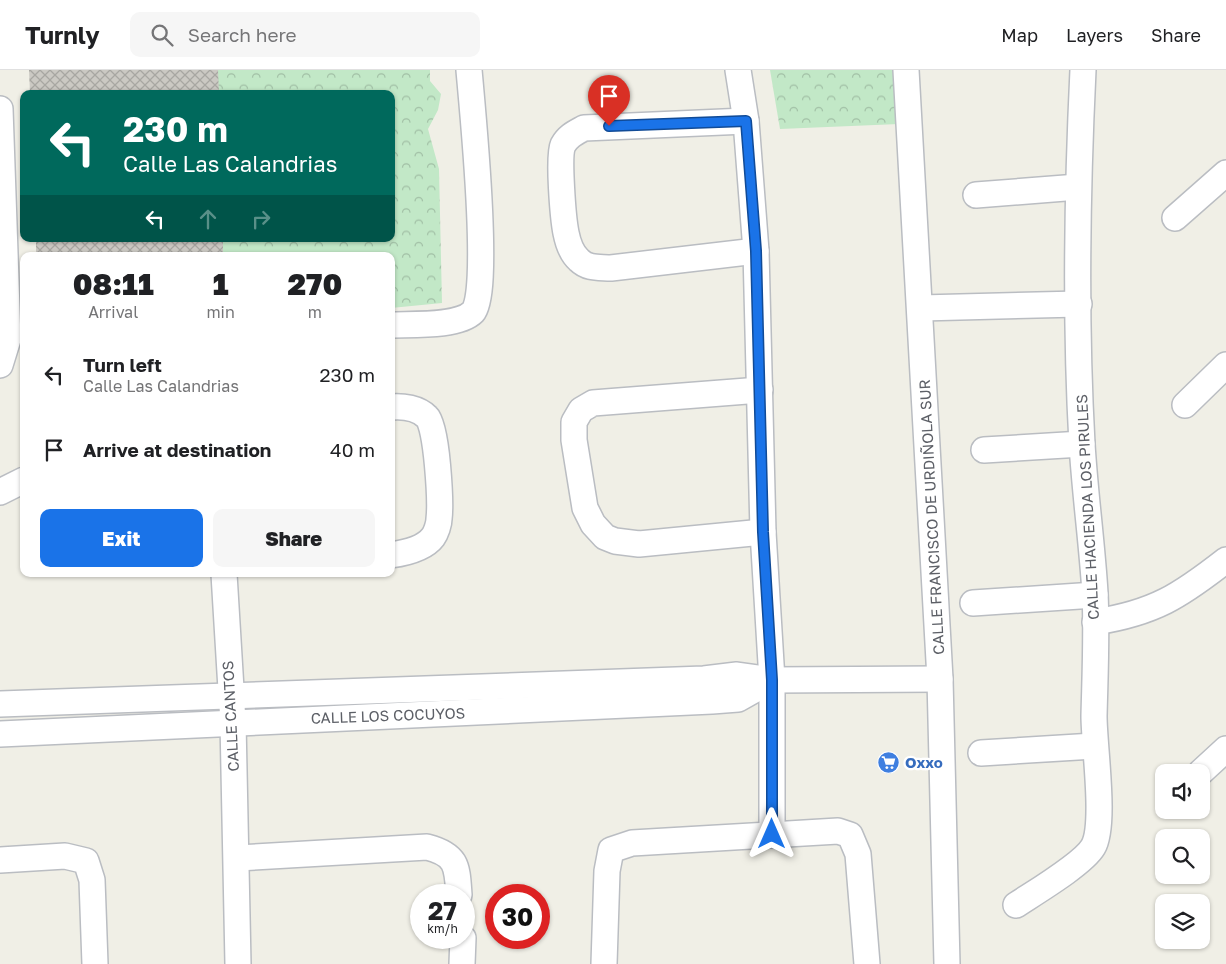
<!DOCTYPE html>
<meta charset="utf-8">
<style>
body{margin:0;font-family:"Golos Text",sans-serif;background:#f6f6f6;color:#202124;height:100vh;display:flex;flex-direction:column;font-size:19px;white-space:nowrap}
*{box-sizing:border-box;margin:0}
p{font-size:16px;color:#757577}
.icon{flex:none;width:28px;height:28px;fill:none;stroke:currentColor;stroke-width:2;stroke-linecap:round;stroke-linejoin:round}
.map{position:relative;flex:1;overflow:hidden}
.drawer{position:absolute;left:20px;top:182px;width:375px;height:325px;display:flex;flex-direction:column;background:#fff;border-radius:10px;box-shadow:0 1px 4px #0004}
.drawer>*{flex:none}
.hud{position:absolute;left:20px;top:20px;width:375px;height:152px;border-radius:10px;box-shadow:0 1px 4px #0004;background:#00695c;color:#fff;overflow:hidden}
.fabs{position:absolute;left:1155px;top:694px;display:grid;gap:10px}
.fabs a{display:grid;place-items:center;width:55px;height:55px;border-radius:10px;background:#fff;box-shadow:0 1px 4px #0004;font-size:25px}
.speed{position:absolute;left:410px;top:814px;display:flex;gap:10px;font-size:25px;font-weight:700;text-align:center}
.speed>*{display:grid;place-content:center;width:65px;height:65px;border-radius:50%;background:#fff;box-shadow:0 1px 4px #0004;line-height:1}
.speed small{font-size:12px;font-weight:400}
.speed .limit{border:8px solid #d22;background:#fff;color:#111}
.pin{position:absolute;display:grid;place-items:center;width:42px;height:42px;color:#fff;margin:-51px -21px;border-radius:50% 50% 50% 0;rotate:-45deg;box-shadow:0 0 5px #0007}
.pin .icon{rotate:45deg}
.me{position:absolute;width:55px;margin:-28px;rotate:0deg;stroke-linejoin:round;filter:drop-shadow(0 0 4px #0008)}
.turn{display:flex;align-items:center;gap:18px;height:105px;padding:0 20px;font-size:22px}
.turn .icon{width:65px;height:65px;stroke-width:2.5}
.turn b{display:block;font-size:35px;line-height:42px}
.lanes{display:flex;align-items:center;height:48px;padding:0 20px;background:#0003;justify-content:center;gap:25px;direction:ltr}
.lanes .off{opacity:.35}
.eta{display:flex;justify-content:space-evenly;align-items:center;height:85px;text-align:center}
.eta b{font-size:30px;font-weight:800;line-height:35px}
.button{display:flex;gap:10px;margin-top:auto;padding:10px 20px}
.button a{flex:1;height:58px;border-radius:10px;background:#1a73e8;color:#fff;font-size:20px;font-weight:800;line-height:58px;text-align:center}
.button a+a{background:#f6f6f6;color:#202124}
ul{padding:0;list-style:none}
li{display:flex;align-items:center;gap:15px;height:75px;padding:0 20px}
li div{flex:1}
li b{display:block;font-size:19px}
li em{font-style:normal}
header{display:flex;align-items:center;gap:30px;box-sizing:border-box;height:70px;padding:0 25px;background:#fff;border-bottom:1px solid #e0e0e0}
header strong{font-size:24px}
nav{display:flex;gap:28px;margin-inline-start:auto;font-size:18px}
.search{width:350px;height:45px;background:#f6f6f6;display:flex;align-items:center;gap:12px;box-sizing:border-box;padding:0 18px;border-radius:10px;color:#757577;font-size:19px}
.map>svg:first-child{display:block}
.park{fill:url(#park-crowns)}
.building{fill:url(#building-cross-hatch)}
.lines{fill:none;stroke-linecap:round;stroke-linejoin:round}
.minor-casing{stroke:#babdc2;stroke-width:28}
.minor{stroke:#fff;stroke-width:25}
.route-casing{stroke:#114b97;stroke-width:12}
.route{stroke:#1a73e8;stroke-width:9}
.labels{text-anchor:middle;stroke-width:4.5;stroke-linejoin:round;paint-order:stroke}
.street-label{font-size:15px;fill:#5d6067;stroke:#fff}
.shop-label{font-size:15px;font-weight:bold;fill:#366cbe;stroke:#fff;text-anchor:start}
</style>
<header>
<strong>Turnly</strong>
<div class="search"><svg class="icon" aria-label="search" viewBox="0 0 24 24"><circle cx="10" cy="10" r="6"/><path d="M15 15l6 6"/></svg>Search here</div>
<nav><a>Map</a><a>Layers</a><a>Share</a></nav>
</header>
<div class="map">
<svg width="1226" height="894" viewBox="0 0 1226 894">
<defs>
<pattern id="park-crowns" width="20" height="18" patternUnits="userSpaceOnUse" patternTransform="scale(1.25)"><rect width="20" height="18" fill="#c2e8c7"/><path d="M2 6a3 3 0 1 1 6 0M12 15a3 3 0 1 1 6 0" fill="none" stroke="#a1bfa5"/></pattern>
<pattern id="building-cross-hatch" width="8" height="8" patternUnits="userSpaceOnUse" patternTransform="scale(1.25)"><rect width="8" height="8" fill="#cbc9c3"/><path d="M0 0l8 8M0 8l8-8" fill="none" stroke="#a8a7a2"/></pattern>
</defs>
<rect width="100%" height="100%" fill="#f0efe6"/>
<g class="park">
<path d="M215 0H430V11L441 24 438 40 428 59 439 99 442 233 391 238V186H223L222 169H391V24H216Z"/>
<path d="M770 0H896L899 54 780 59Z"/>
</g>
<g class="building">
<path d="M29 0H218L219 24H30Z"/>
<rect x="36" y="169" width="187" height="17"/>
</g>
<g class="lines">
<defs>
<g id="minor">
<path d="M738 0 746 51 756 181 763 462 772 610V764"/>
<path d="M906 0 940 609 947 894"/>
<path d="M0 39 8 269 0 295"/>
<path d="M746 51 584 58C575 63 568 66 563 75 558 86 563 148 566 163 568 173 571 183 579 190 588 199 599 197 611 198L756 181"/>
<path d="M976 125 1078 117"/>
<path d="M1175 148 1226 103"/>
<path d="M921 238 1079 234"/>
<path d="M391 255C411 254 458 257 473 242 491 223 472 35 469 0"/>
<path d="M760 320 593 333 581 340 574 352V370L585 438 593 454 605 467 615 471 639 474 763 462"/>
<path d="M1185 335 1226 295"/>
<path d="M391 337C403 336 418 338 427 347 437 356 441 433 439 449 439 454 436 463 433 467 424 479 405 483 391 485"/>
<path d="M984 380 1082 374"/>
<path d="M0 422 24 410"/>
<path d="M224 504 233 652 238 894"/>
<path d="M973 533 1095 525"/>
<path d="M1095 552C1154 543 1180 526 1226 490"/>
<path d="M0 634 704 609 737 605 772 610 940 609"/>
<path d="M0 664 712 631 738 629 772 610"/>
<path d="M981 683 1094 676"/>
<path d="M1201 702 1226 679"/>
<path d="M237 788 427 777C458 785 457 797 459 825"/>
<path d="M0 790 65 786 86 791 92 810 95 894"/>
<path d="M1016 835C1034 823 1083 794 1093 777 1106 755 1094 676 1094 646 1095 605 1097 564 1095 523 1092 473 1085 424 1082 374 1075 249 1077 124 1083 0"/>
<path d="M462 894 463 868"/>
<path d="M604 894 607 801 611 780 632 773 838 761 850 765 858 784 867 894"/>
</g>
</defs>
<use href="#minor" class="minor-casing"/>
<use href="#minor" class="minor"/>
</g>
<g class="lines">
<defs>
<path id="route" d="M609 56 746 51 756 181 763 462 772 610V764"/>
</defs>
<use href="#route" class="route-casing"/>
<use href="#route" class="route"/>
</g>
<defs>
<symbol id="supermarket-disc" viewBox="-11 -11 22 22"><circle r="9.5" fill="#3f7fe0" stroke="#fff"/><path d="M-6-5.5h2.5l.6 2H6L4.5 2H-2.5L-4.4-4H-6ZM-1.5 3.2a1.3 1.3 0 1 0 .1 0ZM3 3.2a1.3 1.3 0 1 0 .1 0Z" fill="#fff"/></symbol>
</defs>
<g fill-rule="evenodd">
<use href="#supermarket-disc" x="876" y="680" width="25" height="25"/>
</g>
<g class="labels">
<g class="street-label">
<text transform="translate(1088 437) rotate(-93)" y="5">CALLE HACIENDA LOS PIRULES</text>
<text transform="translate(932 447) rotate(-93)" y="5">CALLE FRANCISCO DE URDIÑOLA SUR</text>
<text transform="translate(231 646) rotate(-93)" y="5">CALLE CANTOS</text>
<text transform="translate(388 646) rotate(-2)" y="5">CALLE LOS COCUYOS</text>
</g>
<g class="shop-label">
<text x="905" y="698">Oxxo</text>
</g>
</g>
</svg>
<div class="fabs">
<a><svg class="icon" aria-label="sound" viewBox="0 0 24 24"><path d="M4 9h4l5-4v14l-5-4H4zM17 9q2 3 0 6"/></svg></a>
<a><svg class="icon" aria-label="search" viewBox="0 0 24 24"><circle cx="10" cy="10" r="6"/><path d="M15 15l6 6"/></svg></a>
<a><svg class="icon" aria-label="layers" viewBox="0 0 24 24"><path d="M12 4l9 5-9 5-9-5zM3 14l9 5 9-5"/></svg></a>
</div>
<div class="speed"><div>27<small>km/h</small></div><div class="limit">30</div></div>
<div class="pin" style="left:609px;top:56px;background:#d93025"><svg class="icon" aria-label="arrive" viewBox="0 0 24 24"><path d="M6 21V4h12l-3 4 3 4H6"/></svg></div>
<svg class="me" style="left:772px;top:764px" viewBox="-20 -20 40 40"><path d="M0-17L14 15 0 8-14 15z" fill="#1a73e8" stroke="#fff" stroke-width="4"/></svg>
<div class="hud">
<div class="turn"><svg class="icon" aria-label="left" viewBox="0 0 24 24"><path d="M17 20v-9H6M10 6l-5 5 5 5"/></svg><div><b>230 m</b>Calle Las Calandrias</div></div>
<div class="lanes"><svg class="icon" aria-label="left" viewBox="0 0 24 24"><path d="M17 20v-9H6M10 6l-5 5 5 5"/></svg><svg class="icon off" aria-label="ahead" viewBox="0 0 24 24"><path d="M12 20V5M6 11l6-6 6 6"/></svg><svg class="icon off" aria-label="right" viewBox="0 0 24 24"><path d="M7 20v-9h11M14 6l5 5-5 5"/></svg></div>
</div>
<section class="drawer">
<div class="eta">
<div><b>08:11</b><p>Arrival</p></div>
<div><b>1</b><p>min</p></div>
<div><b>270</b><p>m</p></div>
</div>
<ul>
<li><svg class="icon" aria-label="left" viewBox="0 0 24 24"><path d="M17 20v-9H6M10 6l-5 5 5 5"/></svg><div><b>Turn left</b><p>Calle Las Calandrias</p></div><em>230 m</em></li>
<li><svg class="icon" aria-label="arrive" viewBox="0 0 24 24"><path d="M6 21V4h12l-3 4 3 4H6"/></svg><div><b>Arrive at destination</b></div><em>40 m</em></li>
</ul>
<div class="button"><a>Exit</a><a>Share</a></div>
</section>
</div>
